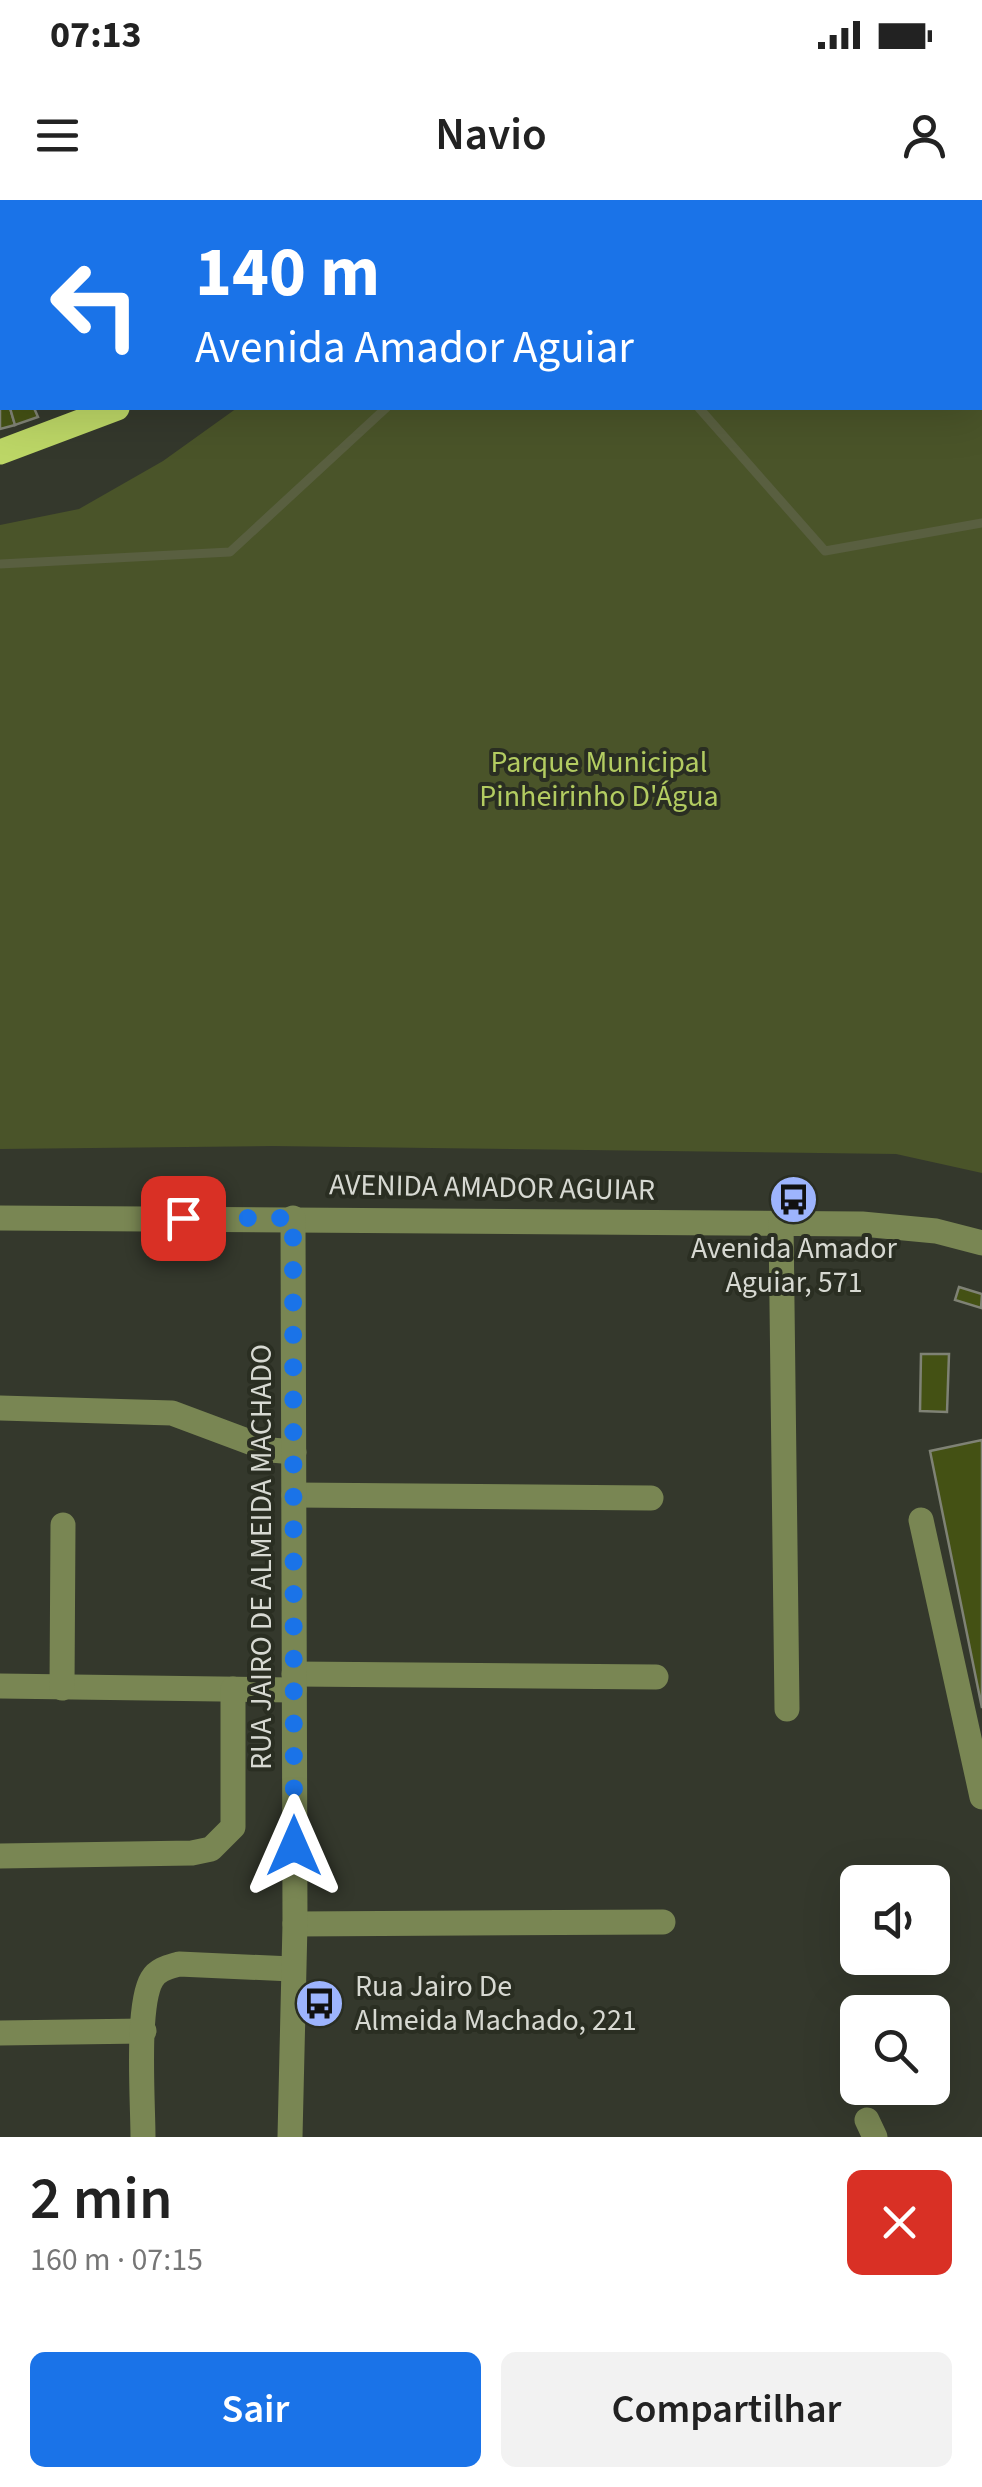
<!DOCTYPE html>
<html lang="pt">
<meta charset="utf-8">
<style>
body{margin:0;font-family:"Source Sans 3",sans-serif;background:#f2f2f2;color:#222;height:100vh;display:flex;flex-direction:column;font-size:38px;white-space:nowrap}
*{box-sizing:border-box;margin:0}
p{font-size:32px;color:#767676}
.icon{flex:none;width:55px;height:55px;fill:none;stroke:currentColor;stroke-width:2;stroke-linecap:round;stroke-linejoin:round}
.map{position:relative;height:1937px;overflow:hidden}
.details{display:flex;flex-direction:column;background:#fff;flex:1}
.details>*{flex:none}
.banner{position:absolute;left:0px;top:0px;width:982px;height:210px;box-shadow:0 10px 40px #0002;background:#1a73e8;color:#fff;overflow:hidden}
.controls{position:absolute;left:840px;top:1665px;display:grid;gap:20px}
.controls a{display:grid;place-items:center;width:110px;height:110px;border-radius:15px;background:#fff;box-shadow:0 10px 40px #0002;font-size:50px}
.pin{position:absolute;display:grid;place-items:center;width:85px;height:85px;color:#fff;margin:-42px;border-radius:20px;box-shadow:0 5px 15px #0006}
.me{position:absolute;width:110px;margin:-55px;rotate:0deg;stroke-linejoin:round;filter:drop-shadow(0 0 8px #0008)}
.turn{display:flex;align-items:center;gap:35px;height:210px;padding:0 30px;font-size:45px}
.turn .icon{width:130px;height:130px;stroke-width:2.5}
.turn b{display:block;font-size:70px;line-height:85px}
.round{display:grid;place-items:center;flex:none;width:105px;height:105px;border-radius:15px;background:#f2f2f2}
.head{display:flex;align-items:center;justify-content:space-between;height:170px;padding:0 30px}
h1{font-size:60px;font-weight:600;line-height:75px}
.action{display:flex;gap:20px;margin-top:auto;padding:20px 30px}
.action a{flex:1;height:115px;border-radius:15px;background:#1a73e8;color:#fff;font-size:40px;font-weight:600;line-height:115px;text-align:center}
.action a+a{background:#f2f2f2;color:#222}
.status{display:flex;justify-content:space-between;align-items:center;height:70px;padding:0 50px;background:#fff;direction:ltr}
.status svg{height:28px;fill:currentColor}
header{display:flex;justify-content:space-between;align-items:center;height:130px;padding:0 30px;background:#fff;font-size:45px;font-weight:600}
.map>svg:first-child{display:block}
.green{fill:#4a5429}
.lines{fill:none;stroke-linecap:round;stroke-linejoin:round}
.stream{stroke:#595f40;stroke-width:9}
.building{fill:#445114;stroke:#7f8275;stroke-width:2.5}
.minor{stroke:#798653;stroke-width:25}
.major{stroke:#bcd666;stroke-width:25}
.route{stroke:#1a73e8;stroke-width:18;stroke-dasharray:0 32.4}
.labels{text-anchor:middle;stroke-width:8;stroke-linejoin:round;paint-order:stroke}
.park-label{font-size:30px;fill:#b3cc61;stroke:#2a2e22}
.street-label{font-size:30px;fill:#d7d9d2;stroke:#2a2e22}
.poi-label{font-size:30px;fill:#d7d9d2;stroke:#2a2e22}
</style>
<div class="status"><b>07:13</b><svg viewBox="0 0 49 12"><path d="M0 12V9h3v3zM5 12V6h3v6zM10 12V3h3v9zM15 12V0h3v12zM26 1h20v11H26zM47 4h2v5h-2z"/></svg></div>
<header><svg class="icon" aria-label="menu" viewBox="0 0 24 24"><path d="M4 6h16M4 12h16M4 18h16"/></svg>Navio<svg class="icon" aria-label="person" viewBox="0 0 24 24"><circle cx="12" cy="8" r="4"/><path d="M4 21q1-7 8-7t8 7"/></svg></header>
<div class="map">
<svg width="982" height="1937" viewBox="0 0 982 1937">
<rect width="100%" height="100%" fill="#34382c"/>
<path class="green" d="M415 0H982V973L896 954 272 946 0 949V325L79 309 163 261 237 208H980V2Z"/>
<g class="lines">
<g class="stream">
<path d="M554 0V2"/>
<path d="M699 208 825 351 982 323"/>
<path d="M0 364 230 352 386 208"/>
</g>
</g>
<g class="building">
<path d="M161 0H214L217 2H163Z"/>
<path d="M0 105 2 113V183L0 175Z"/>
<path d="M0 175 2 208H10L15 225 0 229Z"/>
<path d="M10 208H34L38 217 15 225Z"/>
<path d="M959 1087 982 1094 981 1108 955 1100Z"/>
<path d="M921 1154H949L947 1212 920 1211Z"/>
<path d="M982 1240V1508L930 1251Z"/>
</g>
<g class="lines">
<g class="minor">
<path d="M0 1018 862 1024 936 1031 982 1043"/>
<path d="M781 1023 787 1509"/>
<path d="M0 1208 172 1213 271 1250 294 1252"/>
<path d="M294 1295 651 1298"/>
<path d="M921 1320 982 1597"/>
<path d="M294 1474 656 1477"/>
<path d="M0 1486 294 1490"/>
<path d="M62 1488 63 1325"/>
<path d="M0 1656 192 1653 211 1649 233 1627V1489"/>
<path d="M295 1724 663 1722"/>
<path d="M0 1833 144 1831"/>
<path d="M867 1920 875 1937"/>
<path d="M143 1937C143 1903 136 1805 152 1779 158 1769 169 1767 179 1764L292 1769"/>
<path d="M290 1937 295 1724 293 1018"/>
</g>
<g class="major">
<path d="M341 2 342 0"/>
<path d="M0 252 117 208"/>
</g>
</g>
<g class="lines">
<path class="route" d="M183 1018H293L294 1646"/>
</g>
<defs>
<symbol id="bus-disc" viewBox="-11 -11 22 22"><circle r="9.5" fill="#9db4fd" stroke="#2a2e22"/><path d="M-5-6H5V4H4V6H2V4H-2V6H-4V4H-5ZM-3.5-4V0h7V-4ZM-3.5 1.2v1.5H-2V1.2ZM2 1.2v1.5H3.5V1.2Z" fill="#111"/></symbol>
</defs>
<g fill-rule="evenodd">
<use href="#bus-disc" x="766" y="972" width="55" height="55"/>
<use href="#bus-disc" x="292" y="1776" width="55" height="55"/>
</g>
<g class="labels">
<g class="park-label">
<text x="599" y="572">Parque Municipal<tspan x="599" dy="34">Pinheirinho D'Água</tspan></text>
</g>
<g class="street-label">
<text transform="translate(492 987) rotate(1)" y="10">AVENIDA AMADOR AGUIAR</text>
<text transform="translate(261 1357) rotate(-90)" y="10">RUA JAIRO DE ALMEIDA MACHADO</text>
</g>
<g class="poi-label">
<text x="794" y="1058">Avenida Amador<tspan x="794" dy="34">Aguiar, 571</tspan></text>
<text x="355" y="1796" text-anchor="start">Rua Jairo De<tspan x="355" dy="34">Almeida Machado, 221</tspan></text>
</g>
</g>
</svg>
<div class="controls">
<a><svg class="icon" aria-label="sound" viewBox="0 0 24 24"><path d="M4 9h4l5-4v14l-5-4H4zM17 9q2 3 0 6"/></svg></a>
<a><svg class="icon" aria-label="search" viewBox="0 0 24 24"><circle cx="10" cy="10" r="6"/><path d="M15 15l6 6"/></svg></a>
</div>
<div class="pin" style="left:183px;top:1018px;background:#d93025"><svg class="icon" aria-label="arrive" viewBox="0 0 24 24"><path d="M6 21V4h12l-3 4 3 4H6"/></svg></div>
<svg class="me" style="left:294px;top:1646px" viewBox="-20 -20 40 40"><path d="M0-17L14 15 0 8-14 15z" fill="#1a73e8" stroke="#fff" stroke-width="4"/></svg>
<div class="banner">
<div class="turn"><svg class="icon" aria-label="left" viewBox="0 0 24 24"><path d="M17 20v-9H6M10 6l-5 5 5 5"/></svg><div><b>140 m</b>Avenida Amador Aguiar</div></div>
</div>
</div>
<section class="details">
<div class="head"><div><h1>2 min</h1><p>160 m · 07:15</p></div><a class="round" style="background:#d93025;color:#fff"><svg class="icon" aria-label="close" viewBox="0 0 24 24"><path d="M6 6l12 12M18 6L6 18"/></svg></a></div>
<div class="action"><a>Sair</a><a>Compartilhar</a></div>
</section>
